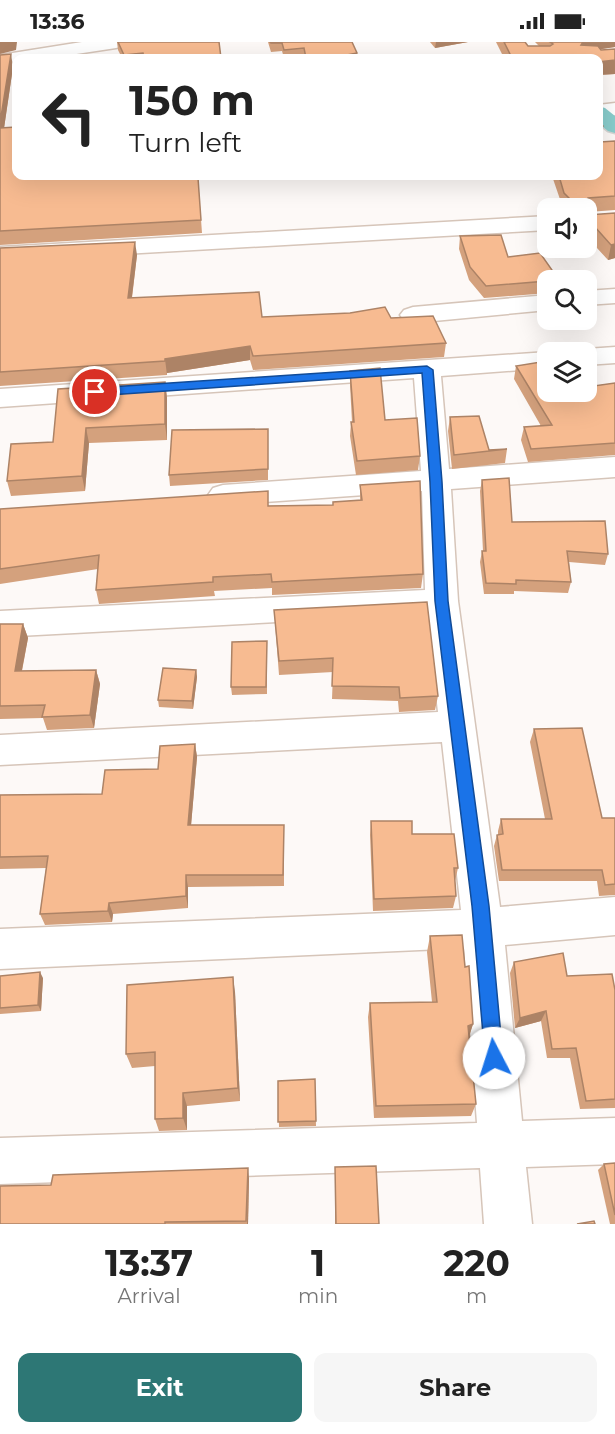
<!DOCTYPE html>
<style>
body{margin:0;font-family:Montserrat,sans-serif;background:#f6f6f6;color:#222;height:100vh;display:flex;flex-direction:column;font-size:22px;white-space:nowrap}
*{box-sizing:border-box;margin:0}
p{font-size:20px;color:#767676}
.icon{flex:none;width:33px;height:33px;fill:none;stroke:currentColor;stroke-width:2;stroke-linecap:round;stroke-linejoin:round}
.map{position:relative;height:1182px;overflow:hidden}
.drawer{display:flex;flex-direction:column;background:#fff;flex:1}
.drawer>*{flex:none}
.top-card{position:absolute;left:12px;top:12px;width:591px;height:126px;border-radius:12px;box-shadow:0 6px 24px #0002;background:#fff;color:#222;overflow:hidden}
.buttons{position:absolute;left:537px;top:156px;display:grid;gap:12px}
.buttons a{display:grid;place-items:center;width:60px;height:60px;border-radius:12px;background:#fff;box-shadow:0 6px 24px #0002;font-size:30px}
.pin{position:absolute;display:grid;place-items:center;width:51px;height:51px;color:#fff;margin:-26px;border:3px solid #fff;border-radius:50%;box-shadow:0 2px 6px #0007}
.me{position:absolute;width:66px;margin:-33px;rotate:355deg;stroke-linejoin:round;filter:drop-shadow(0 0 4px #0008)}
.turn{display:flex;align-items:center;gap:21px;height:126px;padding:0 18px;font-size:27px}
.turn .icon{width:78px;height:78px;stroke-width:2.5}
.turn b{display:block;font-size:42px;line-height:51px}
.eta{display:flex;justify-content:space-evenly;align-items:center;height:102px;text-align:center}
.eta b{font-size:36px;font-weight:700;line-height:42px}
.action{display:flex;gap:12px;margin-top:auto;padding:12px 18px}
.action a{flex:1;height:69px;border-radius:12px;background:#2d7775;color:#fff;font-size:24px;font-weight:700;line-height:69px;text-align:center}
.action a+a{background:#f6f6f6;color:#222}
.status{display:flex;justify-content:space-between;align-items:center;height:42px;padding:0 30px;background:#fff;direction:ltr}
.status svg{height:16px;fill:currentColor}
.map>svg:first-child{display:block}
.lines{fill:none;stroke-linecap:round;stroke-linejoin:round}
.minor-casing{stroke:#d6c5b9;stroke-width:3}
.major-casing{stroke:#d6d5d4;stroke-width:3}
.minor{fill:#fff;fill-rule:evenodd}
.major{fill:#89cdcc;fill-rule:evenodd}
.wall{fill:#d4a17d}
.shaded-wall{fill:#ad8366}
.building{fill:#f7bb91;stroke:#ad8366;stroke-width:1.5}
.route{fill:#1a73e8;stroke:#114b97;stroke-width:1.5}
</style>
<div class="status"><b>13:36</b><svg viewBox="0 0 49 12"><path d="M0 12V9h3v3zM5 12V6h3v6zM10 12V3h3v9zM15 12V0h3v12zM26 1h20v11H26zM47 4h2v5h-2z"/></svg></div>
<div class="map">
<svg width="615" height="1182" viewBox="0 0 615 1182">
<rect width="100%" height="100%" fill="#fdf9f7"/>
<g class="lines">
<defs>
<g id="minor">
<path d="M82 0H125L123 4 116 6 50 16H16V22L0 25V13Z"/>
<path d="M615 61V73L598 75V63Z"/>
<path d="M548 174V188L0 219V205Z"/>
<path d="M615 247V261L586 263V249Z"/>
<path d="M548 253V268L413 281 404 278 400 273 404 268 413 265Z"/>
<path d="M615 305V321L586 323V310H576L586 307Z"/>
<path d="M548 310H550H548V326L441 334 449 427 615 415V435L451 447 458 559 500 865 615 855V893L505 903 522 1079 615 1076V1122L526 1125 532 1182H484L480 1126 0 1142V1096L477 1081 464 906 0 927V887L461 868 442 700 0 723V693L438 670 427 572 0 595V569L425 548 422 449 223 463 213 460 208 453 213 446 223 443 421 429 414 336 0 365V347Z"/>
</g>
<path id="major" d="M598 64 605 66 615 74V91L608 89 598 81Z"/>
</defs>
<use href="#minor" class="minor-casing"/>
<use href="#major" class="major-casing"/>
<use href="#minor" class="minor"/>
<use href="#major" class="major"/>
</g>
<g class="wall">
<path d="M117 0H219L221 16H122L118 8Z"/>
<path d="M268 0H352L357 16H304V15L284 16 282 9 271 10Z"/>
<path d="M430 0H468L435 6Z"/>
<path d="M496 0H525L528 4H539L535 0H615V5L600 7 615 32 598 33V16H504Z"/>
<path d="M0 13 13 25 4 86 174 134V137L198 136 202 191 0 203Z"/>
<path d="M598 81 603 84 600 100 615 99V168L588 170V173L615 171V216L608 218 586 194V166H563L552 134H598Z"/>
<path d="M460 194 559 238H548V251L484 256 469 238 459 207Z"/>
<path d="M0 207 137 213 132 256 262 275 391 276 446 301 444 315 253 328 250 318 167 331V333L0 344Z"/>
<path d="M516 324 548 350 615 341V413L528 420 521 398 524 385 541 384 514 337Z"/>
<path d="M350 329 385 378 420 414 418 428 356 433 350 394 351 380H352L350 343Z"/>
<path d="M165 340 167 356V398L89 401 85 449 11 454 7 439 53 400Z"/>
<path d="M450 375 489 408 507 407 505 421 452 427 448 389Z"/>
<path d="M268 387V438L170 444 169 433Z"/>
<path d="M482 438 512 480 608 512 605 523 569 520 571 540 568 551 514 549V552H484L480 520 482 509H483L480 449Z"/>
<path d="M360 443 423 532 421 546 272 553V546L214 549 215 554 99 562 96 548 98 527 0 542V467L333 463V460L360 458Z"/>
<path d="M274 568 438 654 435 668 399 670 398 659 332 657 333 630 279 633Z"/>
<path d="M0 582H23L28 596 22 629 96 628 100 642 94 686 47 688 43 676 0 677Z"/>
<path d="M267 599V652L232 653 231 645Z"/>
<path d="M196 628 197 635 193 667 159 665 158 658Z"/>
<path d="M534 687 602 776H615V853L599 854 597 839H499L494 804 497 793H498V789L501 777H545L530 700Z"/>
<path d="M195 702 197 715 191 783 284 795V844L188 845V866L113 872 112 880 45 883 40 872 46 826 0 827V753L102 752 158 727Z"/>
<path d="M371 779 412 792 458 826 455 839 456 854 453 866 373 869 370 793Z"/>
<path d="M430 894 465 925 473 982 469 995 476 1062 471 1074 374 1076 368 975 370 961 432 960 427 910Z"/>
<path d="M514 920 567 934 615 948V1066L580 1067 570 1016H547L541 979 515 986 510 931Z"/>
<path d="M0 934 43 936 41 969 0 972Z"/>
<path d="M235 950 240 1059 187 1064V1088L159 1089 155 1077V1024L132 1026 126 1012Z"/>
<path d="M315 1037 316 1084 279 1085 278 1039Z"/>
<path d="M615 1121V1182H610L598 1128 604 1122Z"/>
<path d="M335 1125 379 1182H335Z"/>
<path d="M249 1136 248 1182H0L51 1143Z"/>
</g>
<g class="shaded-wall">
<path d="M0 0H17L16 8 0 12Z"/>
<path d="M436 0H468L435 6Z"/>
<path d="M583 0H615V5L583 10 581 3Z"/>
<path d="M143 11V16H124V13Z"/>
<path d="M357 11V16H332Z"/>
<path d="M11 12 13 25 2 100 0 90V81Z"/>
<path d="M615 18V32L598 33V20Z"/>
<path d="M603 84 600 99H598L599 87Z"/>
<path d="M135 200 137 213 130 270 128 256Z"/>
<path d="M615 202V216L608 218 611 203Z"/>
<path d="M250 304V318L167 331V333L165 317Z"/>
<path d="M165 340 167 356V398L165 382Z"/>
<path d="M86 386 89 401 85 449 82 434Z"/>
<path d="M23 582 28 596 19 643 15 629Z"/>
<path d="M96 628 100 642 94 686 90 673Z"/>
<path d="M196 628 197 635 193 667 192 659Z"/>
<path d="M195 702 197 715 190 795 188 783Z"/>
<path d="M186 833 188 845V866L186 854Z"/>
<path d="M109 861 113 872 112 880 108 869Z"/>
<path d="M40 930 43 936 41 969 38 963Z"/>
<path d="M233 935 235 950 240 1059 238 1046Z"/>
<path d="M546 969 541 979 515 986 520 976Z"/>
<path d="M473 982 468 997V984Z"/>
<path d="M183 1051 187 1064V1088L183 1076Z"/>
<path d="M248 1126 249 1136 248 1182H247Z"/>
</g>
<g class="building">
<path d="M118 0H219L221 16H144L143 11 124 13Z"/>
<path d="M270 0H352L357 11 332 16H333H306L304 6 284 8 282 1H271Z"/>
<path d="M504 0H525L528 4H550L553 2 550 0H583L581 3 598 4 601 8 615 7V18L598 20V16H512Z"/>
<path d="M11 12 0 81V13Z"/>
<path d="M598 81 603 84 599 87 600 100 615 99V154L588 156V173L615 171V202L611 203 586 175V166H579L564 151 559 134H598Z"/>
<path d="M16 85V134H173V137L198 136 201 178 0 189V86Z"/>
<path d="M501 193 508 215 540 211 559 238 486 244 470 225 460 194Z"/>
<path d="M135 200 128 256 259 250 262 275 350 271 385 265 391 276 433 274 446 301 253 314 250 304 165 317V319L0 330V206Z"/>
<path d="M547 319 548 320V350H586V329H588L594 344 615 341V401L531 407 524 385 552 383 516 324Z"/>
<path d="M380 326 385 378 417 376 420 414 357 419 351 380H354L350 329Z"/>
<path d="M165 340V382L86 386 82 434 7 439 11 402 53 400 58 347Z"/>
<path d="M479 374 489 408 507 407 454 413 450 375Z"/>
<path d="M268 387V427L169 433 172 388Z"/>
<path d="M509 436 512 480 605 479 608 512 567 509 571 540 516 538V542L486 541 482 509H486L482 438Z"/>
<path d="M420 439 423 532 272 540 271 532 213 535V540L96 548 99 513 0 527V467L268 449V464L333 463V460L362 458 360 443Z"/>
<path d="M427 560 438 654 400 656 399 645 332 644 333 616 279 619 274 568Z"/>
<path d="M0 582H23L15 629 96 628 90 673 42 675 45 663 0 664Z"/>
<path d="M267 599 266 645H231L232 600Z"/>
<path d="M163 626 196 628 192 659 158 658Z"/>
<path d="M582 686 602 776H615V842L605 843 602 828H502L497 793 503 792 501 777H552L534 687Z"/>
<path d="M195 702 188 783H284L283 833H186V854L109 861 108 869 40 872 48 814 0 815V753L102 752 105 728 158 727 160 704Z"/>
<path d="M371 779H412V792H454L458 826H454L456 854 374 857Z"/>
<path d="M462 893 465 925 469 924 473 982 468 984 476 1062 376 1064 370 961 437 960 430 894Z"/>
<path d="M563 911 567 934 612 932 615 948V1057L586 1059 576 1006 552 1007 546 969 520 976 514 920Z"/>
<path d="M40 930 38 963 0 966V934Z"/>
<path d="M233 935 238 1046 183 1051V1076L155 1077V1010L126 1012 127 943Z"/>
<path d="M315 1037 316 1079 278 1080V1039Z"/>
<path d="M615 1121V1173L604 1122Z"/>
<path d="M376 1124 379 1182H336L335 1125Z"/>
<path d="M248 1126 246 1179 165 1180V1182H0V1144L51 1143 53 1133Z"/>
<path d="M594 1179 595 1182H577Z"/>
</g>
<path class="route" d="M427 324 433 328 442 440 448 559 489 864 503 1016 500 1023 494 1025 488 1023 485 1016 472 864 435 559 430 440 422 331 95 354 89 350 95 346Z"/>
</svg>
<div class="buttons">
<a><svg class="icon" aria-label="sound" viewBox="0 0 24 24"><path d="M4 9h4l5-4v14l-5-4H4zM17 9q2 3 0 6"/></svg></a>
<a><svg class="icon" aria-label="search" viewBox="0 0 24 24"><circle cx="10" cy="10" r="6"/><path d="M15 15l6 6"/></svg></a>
<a><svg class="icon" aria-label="layers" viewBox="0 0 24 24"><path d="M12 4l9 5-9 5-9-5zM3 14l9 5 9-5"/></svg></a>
</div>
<div class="pin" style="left:95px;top:350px;background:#d93025"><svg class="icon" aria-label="arrive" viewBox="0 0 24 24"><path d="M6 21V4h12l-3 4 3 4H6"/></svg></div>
<svg class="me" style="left:494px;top:1016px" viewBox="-20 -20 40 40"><circle r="19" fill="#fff"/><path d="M0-13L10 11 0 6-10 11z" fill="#1a73e8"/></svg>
<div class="top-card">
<div class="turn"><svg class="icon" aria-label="left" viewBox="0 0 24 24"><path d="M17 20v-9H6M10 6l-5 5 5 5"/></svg><div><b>150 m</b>Turn left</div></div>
</div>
</div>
<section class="drawer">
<div class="eta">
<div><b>13:37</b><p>Arrival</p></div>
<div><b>1</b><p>min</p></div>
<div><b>220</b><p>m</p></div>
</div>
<div class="action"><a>Exit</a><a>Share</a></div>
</section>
